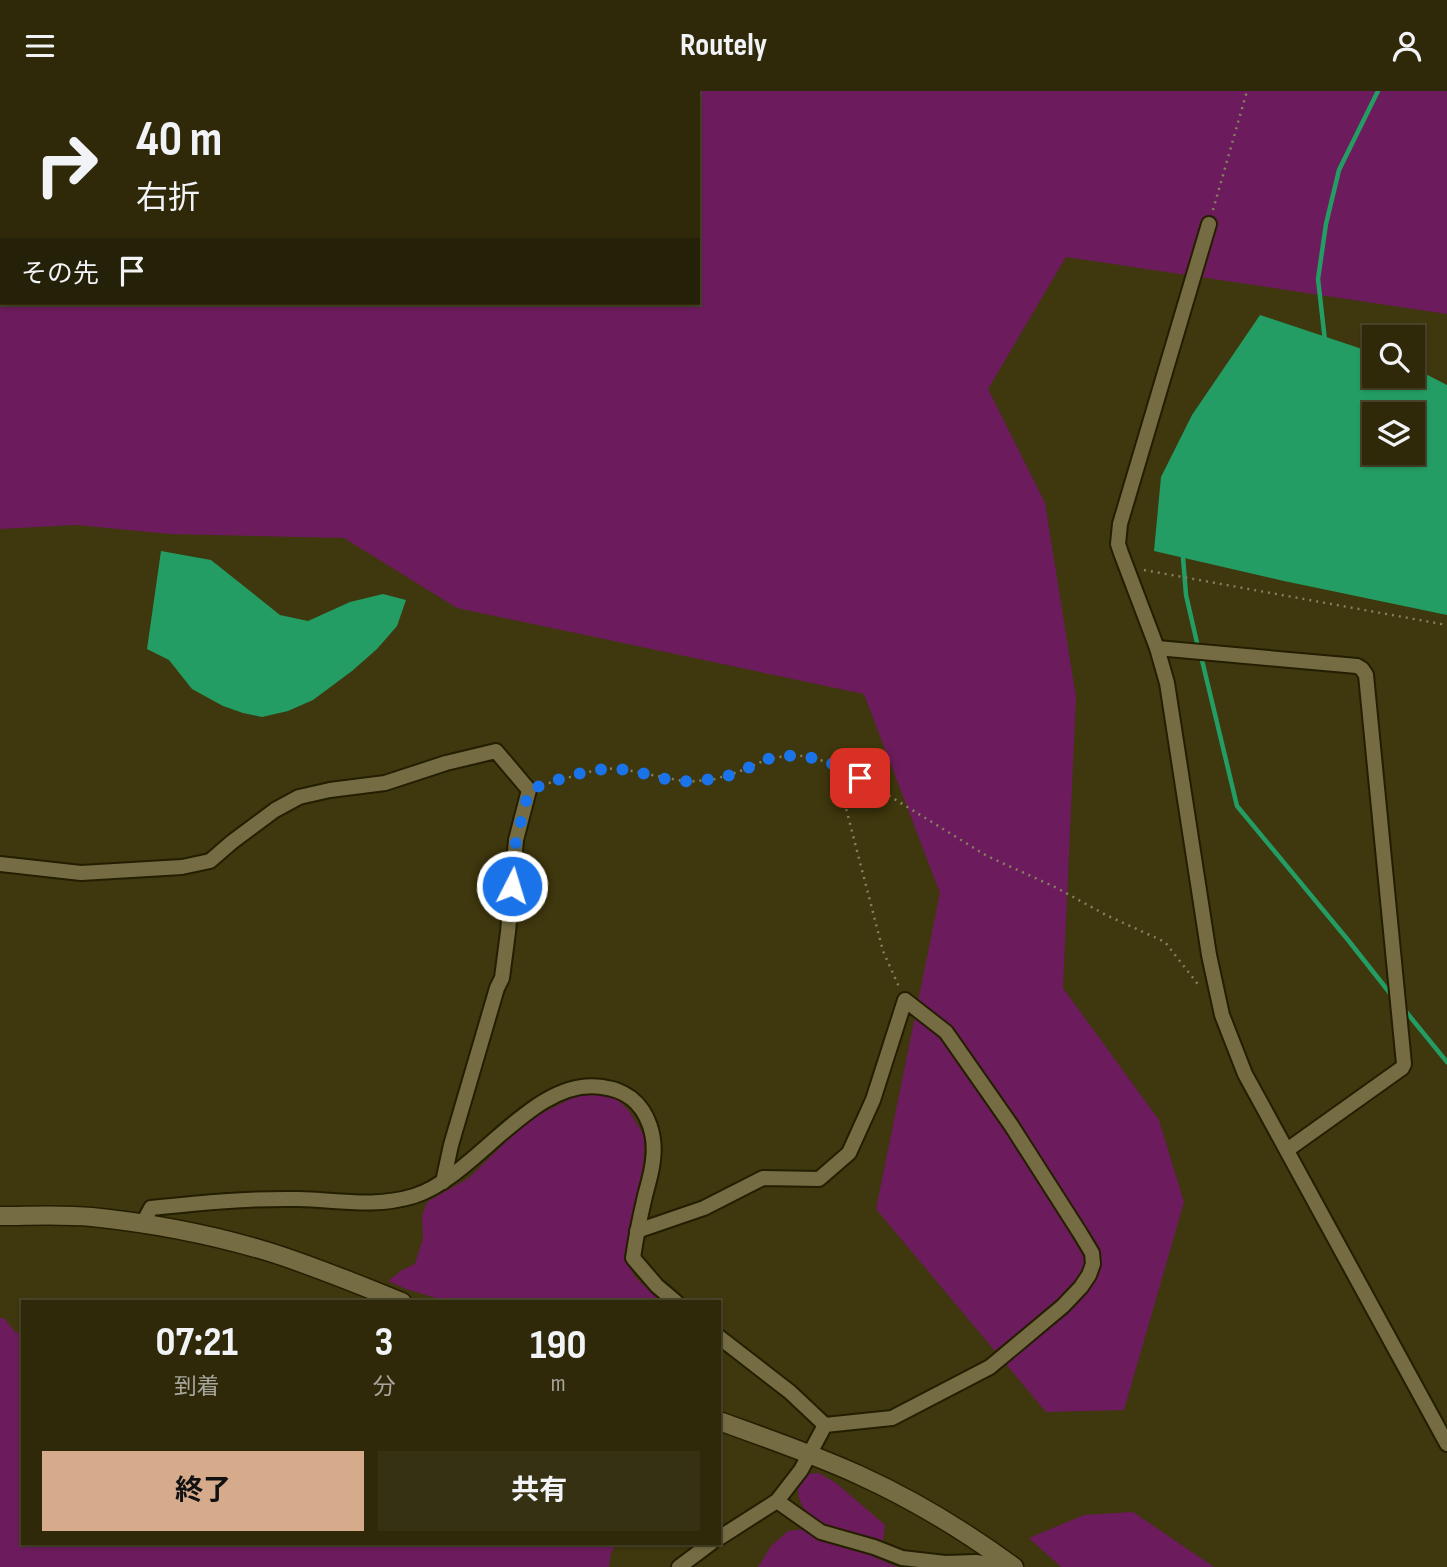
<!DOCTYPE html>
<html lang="ja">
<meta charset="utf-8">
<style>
body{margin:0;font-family:"Sofia Sans Condensed","Noto Sans JP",sans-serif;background:#373113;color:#f1f3f6;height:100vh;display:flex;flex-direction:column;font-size:26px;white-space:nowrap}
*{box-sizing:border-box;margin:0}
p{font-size:23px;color:#a7a69c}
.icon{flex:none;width:38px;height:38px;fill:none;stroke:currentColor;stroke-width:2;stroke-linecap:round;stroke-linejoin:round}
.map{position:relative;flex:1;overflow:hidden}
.panel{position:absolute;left:21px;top:1209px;width:700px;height:245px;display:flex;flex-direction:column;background:#2f290a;border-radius:0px;box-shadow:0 2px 5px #0004,0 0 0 2px #4a452b}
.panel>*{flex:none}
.hud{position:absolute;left:0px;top:0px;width:700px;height:214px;box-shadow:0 2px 5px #0004,0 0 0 2px #4a452b;background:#2f290a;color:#f1f3f6;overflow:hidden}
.fabs{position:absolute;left:1362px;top:234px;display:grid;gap:14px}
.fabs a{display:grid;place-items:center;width:63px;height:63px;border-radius:0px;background:#2f290a;box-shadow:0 2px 5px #0004,0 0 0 2px #4a452b;font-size:35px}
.pin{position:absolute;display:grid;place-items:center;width:60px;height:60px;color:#fff;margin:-30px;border-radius:14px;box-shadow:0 4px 10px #0006}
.me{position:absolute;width:77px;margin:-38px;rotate:5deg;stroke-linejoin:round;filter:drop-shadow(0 0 5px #0008)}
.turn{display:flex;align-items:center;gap:24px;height:147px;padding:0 21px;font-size:32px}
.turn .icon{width:91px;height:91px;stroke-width:2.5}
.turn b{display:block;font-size:49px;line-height:60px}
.then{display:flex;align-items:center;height:66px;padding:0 21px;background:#0003;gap:14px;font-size:26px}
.eta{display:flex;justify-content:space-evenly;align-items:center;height:119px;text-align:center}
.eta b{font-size:42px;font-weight:700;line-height:49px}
.button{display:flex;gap:14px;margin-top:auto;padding:14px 21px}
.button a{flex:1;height:80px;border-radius:0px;background:#d6ab8b;color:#111;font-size:28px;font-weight:700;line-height:80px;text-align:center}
.button a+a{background:#373113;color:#f1f3f6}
header{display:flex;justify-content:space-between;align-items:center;height:91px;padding:0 21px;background:#2f290a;font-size:32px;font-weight:700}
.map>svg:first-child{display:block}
.green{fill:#6c1c5c;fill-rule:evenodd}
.water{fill:#239d64;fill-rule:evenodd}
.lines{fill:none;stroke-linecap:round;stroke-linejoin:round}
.stream{stroke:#239d64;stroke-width:4.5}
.minor-casing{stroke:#241e01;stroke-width:18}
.tertiary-casing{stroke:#241e01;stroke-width:21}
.path{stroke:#87805f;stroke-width:2.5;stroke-dasharray:2 5;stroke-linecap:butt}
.minor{stroke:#756c43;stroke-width:14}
.tertiary{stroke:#756c43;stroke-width:18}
.route{stroke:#1a73e8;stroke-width:12;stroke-dasharray:0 21.6}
</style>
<header><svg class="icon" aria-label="menu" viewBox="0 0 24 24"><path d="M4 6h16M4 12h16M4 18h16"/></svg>Routely<svg class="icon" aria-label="person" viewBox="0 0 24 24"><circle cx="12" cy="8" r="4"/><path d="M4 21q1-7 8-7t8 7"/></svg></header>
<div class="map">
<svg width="1447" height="1476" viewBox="0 0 1447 1476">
<rect width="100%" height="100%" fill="#3f370d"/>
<g class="green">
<path d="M0 0H1447V223L1066 166 988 298 1045 412 1076 606 1063 897 1159 1029 1184 1111 1124 1319 1046 1321 876 1118 940 802 864 603 457 517 344 447 170 443 76 434 0 438ZM2 2H698V212H2Z"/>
<path d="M595 1003 616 1007 629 1020 645 1046 643 1074 625 1165 634 1185 661 1211H449L406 1198 388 1190 402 1179 415 1173 423 1147 422 1125 427 1111 469 1087 527 1030 574 1006Z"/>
<path d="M0 1227H4L16 1242 23 1240V1452L616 1453 611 1462 609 1476H0Z"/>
<path d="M819 1382 836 1392 885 1434 882 1458 874 1466 897 1476H758L771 1455 788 1440 813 1437 816 1431C806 1422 793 1406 800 1391 802 1388 806 1386 808 1383Z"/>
<path d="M1133 1421 1214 1476H1061L1029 1447 1084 1424Z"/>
</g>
<g class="water">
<path d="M1260 224 1374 262V285H1412V276L1447 294V524L1284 490 1154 460 1161 386 1192 324ZM1374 324H1412V362H1374Z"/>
<path d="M161 460 211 469 280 524 308 530 350 511 383 503 406 509 397 535 377 558 352 580 313 609 288 620 262 626 243 622 223 615 192 598 169 569 147 558Z"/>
</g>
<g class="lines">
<g class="stream">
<path d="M1325 250 1318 188 1326 133 1339 79 1378 0"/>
<path d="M1186 464 1183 466 1186 504 1198 556"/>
<path d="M1201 565 1237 715 1348 849 1393 906"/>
<path d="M1403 917 1447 971"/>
</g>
<defs>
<g id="minor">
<path d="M1209 133 1120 433 1118 453 1121 462 1157 557 1167 592 1209 864 1222 924 1245 983 1447 1353"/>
<path d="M1157 557 1357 575 1362 578 1366 584 1404 973 1402 977 1287 1059"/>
<path d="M0 773 81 782 182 776 210 770 232 751 275 719 299 706 330 699 385 692 446 672 496 660 529 699 516 749 508 841 502 887 497 897 451 1054 443 1091"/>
<path d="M143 1132 151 1117C200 1112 249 1107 299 1108 338 1109 375 1117 414 1105 477 1085 533 985 602 996 614 998 621 1000 631 1007 649 1021 656 1046 653 1069 652 1081 648 1093 645 1105 640 1126 636 1146 633 1167L657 1195 676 1211"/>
<path d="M637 1140 704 1117 763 1087 819 1088 849 1062 873 1009 905 909 946 941 1011 1034 1080 1142 1092 1162 1093 1173 1089 1184 1081 1196 1063 1215 990 1276 892 1327 825 1334"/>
<path d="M719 1246 790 1301 825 1334 801 1379 777 1410 719 1447"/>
<path d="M777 1410 821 1441 874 1456 902 1467 945 1472 976 1471 1006 1476"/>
<path d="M679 1476 711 1452"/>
</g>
<g id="tertiary">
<path d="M0 1125C30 1125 61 1123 92 1126 150 1132 209 1143 266 1160 312 1174 357 1193 402 1211"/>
<path d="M719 1330C766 1347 813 1363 859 1384 914 1409 965 1440 1014 1476"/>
</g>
</defs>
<use href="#minor" class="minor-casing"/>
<use href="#tertiary" class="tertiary-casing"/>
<g class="path">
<path d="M1213 119 1247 0"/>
<path d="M1144 479 1447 534"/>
<path d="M844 677 842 688V702L883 860 899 896"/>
<path d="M542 694 588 681 616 677 688 691 715 688 738 681 768 668 792 664 811 666 844 677 987 765 1055 796 1106 824 1165 851 1200 896"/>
</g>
<use href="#minor" class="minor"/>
<use href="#tertiary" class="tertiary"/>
</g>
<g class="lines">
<path class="route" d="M512 795 516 749 529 699C553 690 591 676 617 678 642 679 666 692 691 690 708 689 724 687 739 681 749 677 758 671 768 668 800 659 833 670 860 687"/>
</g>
</svg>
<div class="fabs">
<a><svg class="icon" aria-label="search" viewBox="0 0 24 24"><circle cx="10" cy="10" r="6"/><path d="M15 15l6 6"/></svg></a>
<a><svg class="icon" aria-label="layers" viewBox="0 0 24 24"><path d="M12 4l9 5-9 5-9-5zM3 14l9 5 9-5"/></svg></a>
</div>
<div class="pin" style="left:860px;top:687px;background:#d93025"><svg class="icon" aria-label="arrive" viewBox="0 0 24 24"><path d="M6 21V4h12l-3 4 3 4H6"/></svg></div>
<svg class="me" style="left:512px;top:795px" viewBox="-20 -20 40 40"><circle r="17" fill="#1a73e8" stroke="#fff" stroke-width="3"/><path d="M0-11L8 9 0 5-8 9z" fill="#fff"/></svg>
<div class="hud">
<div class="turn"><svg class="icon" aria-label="right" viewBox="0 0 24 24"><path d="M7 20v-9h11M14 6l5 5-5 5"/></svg><div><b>40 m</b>右折</div></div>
<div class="then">その先<svg class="icon" aria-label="arrive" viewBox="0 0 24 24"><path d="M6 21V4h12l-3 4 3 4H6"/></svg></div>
</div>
<section class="panel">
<div class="eta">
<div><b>07:21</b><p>到着</p></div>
<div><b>3</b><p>分</p></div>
<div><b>190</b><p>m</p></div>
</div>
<div class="button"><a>終了</a><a>共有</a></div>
</section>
</div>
